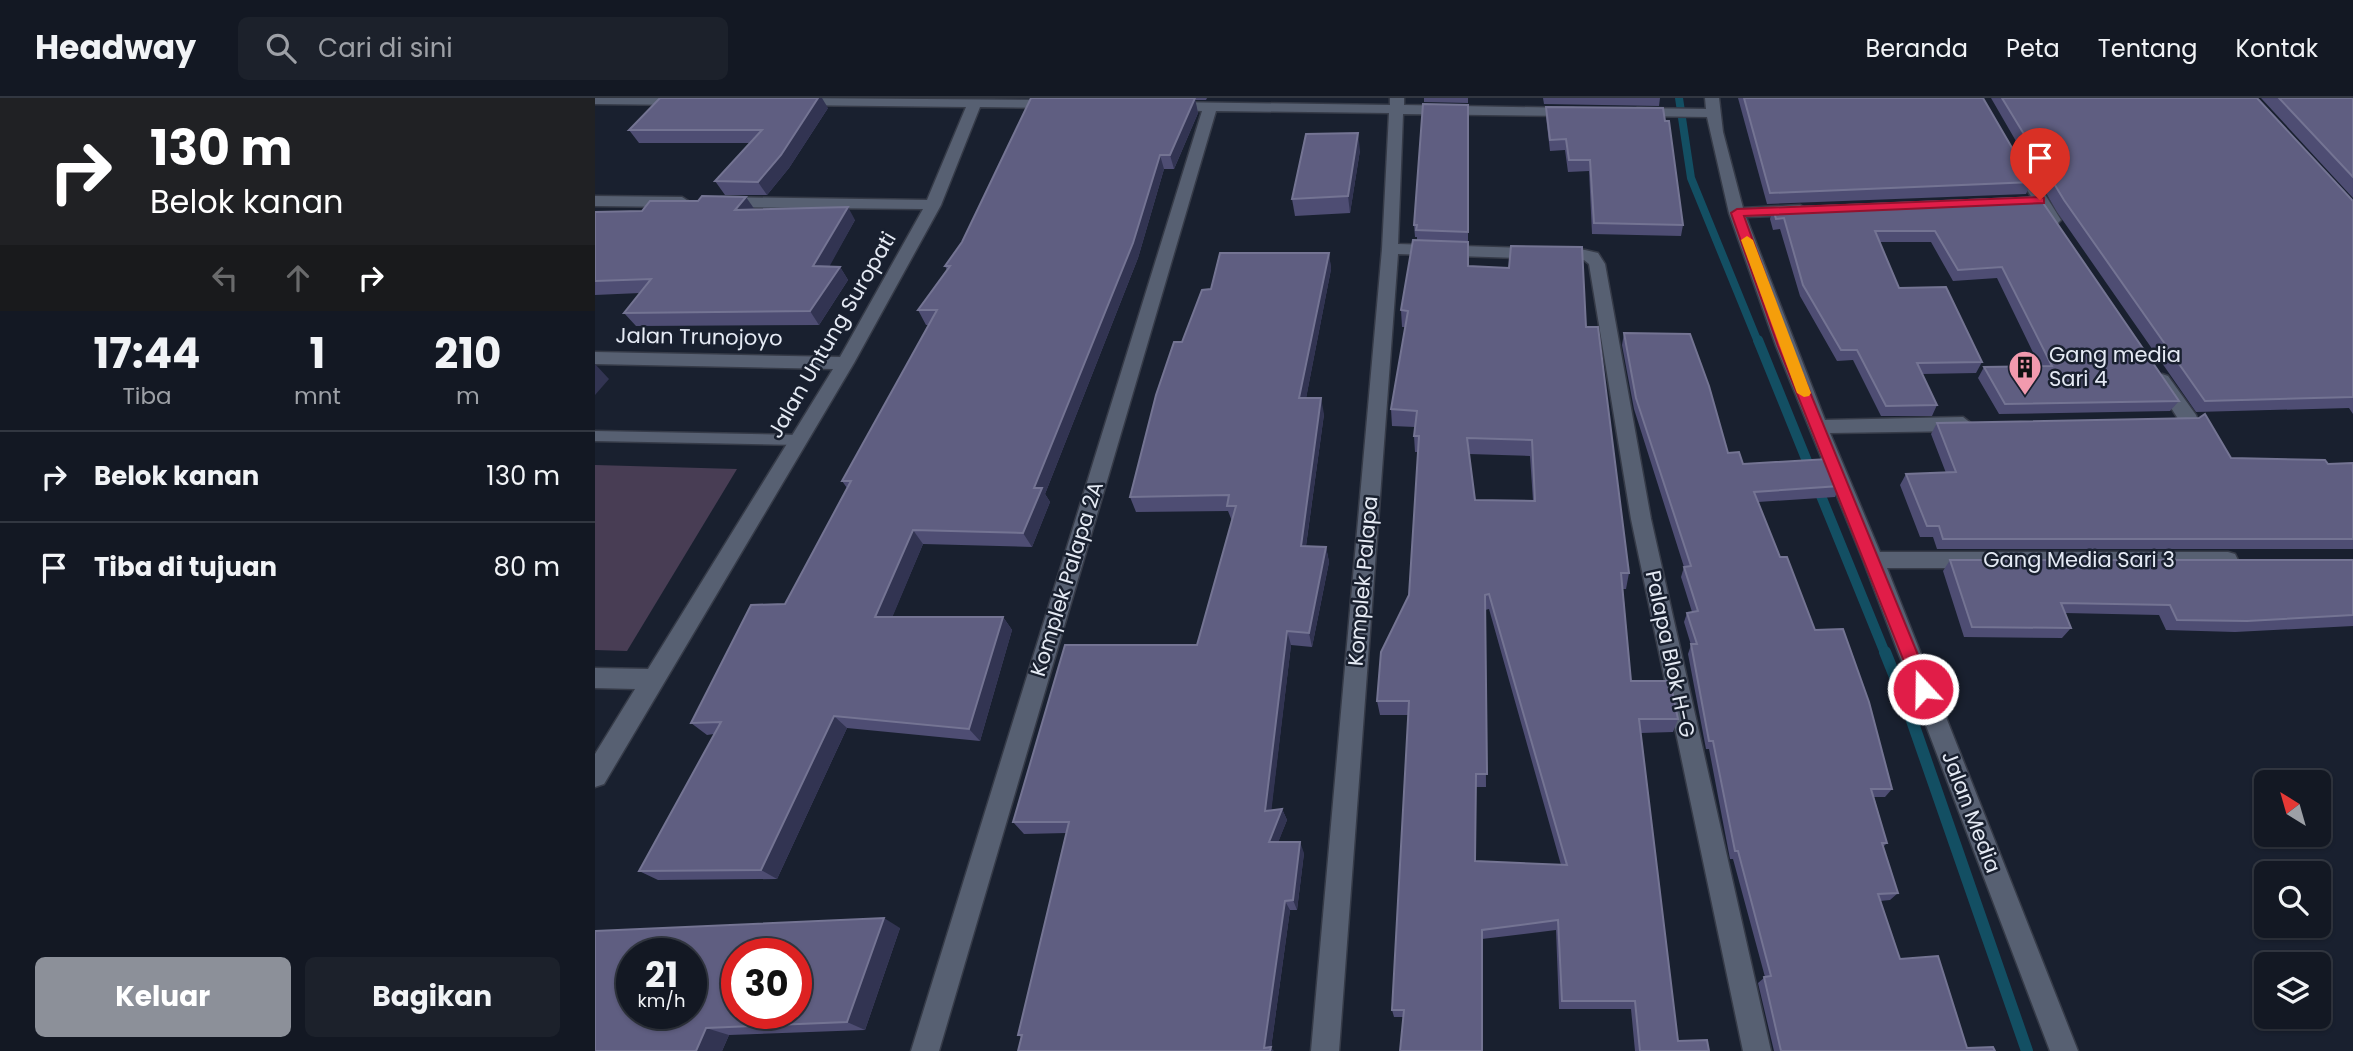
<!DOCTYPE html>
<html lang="id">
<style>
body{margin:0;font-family:Poppins,sans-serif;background:#1c212b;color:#f1f3f6;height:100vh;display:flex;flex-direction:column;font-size:26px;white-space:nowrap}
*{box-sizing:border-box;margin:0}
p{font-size:23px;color:#9da0a6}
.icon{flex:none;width:38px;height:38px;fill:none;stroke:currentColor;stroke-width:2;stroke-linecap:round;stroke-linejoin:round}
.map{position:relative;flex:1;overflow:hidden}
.drawer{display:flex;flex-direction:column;background:#131823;width:595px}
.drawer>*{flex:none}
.banner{background:#202124;color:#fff;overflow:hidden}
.needle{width:46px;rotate:323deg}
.tools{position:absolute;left:1659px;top:672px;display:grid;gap:14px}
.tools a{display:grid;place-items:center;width:77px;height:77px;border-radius:10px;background:#131823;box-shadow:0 2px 5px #0004,0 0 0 2px #323741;font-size:35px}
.speed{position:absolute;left:21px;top:840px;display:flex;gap:14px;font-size:35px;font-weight:700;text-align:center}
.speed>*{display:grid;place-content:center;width:91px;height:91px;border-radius:50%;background:#131823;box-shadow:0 2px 5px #0004,0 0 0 2px #323741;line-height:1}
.speed small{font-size:18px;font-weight:400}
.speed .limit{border:10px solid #d22;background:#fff;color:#111}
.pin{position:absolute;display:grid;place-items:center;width:60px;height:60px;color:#fff;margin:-72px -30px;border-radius:50% 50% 50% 0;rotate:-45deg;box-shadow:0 0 7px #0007}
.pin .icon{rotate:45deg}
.me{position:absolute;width:77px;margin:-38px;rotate:339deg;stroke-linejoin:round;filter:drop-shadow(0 0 5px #0008)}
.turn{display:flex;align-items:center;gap:24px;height:147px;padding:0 35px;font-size:32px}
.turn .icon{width:91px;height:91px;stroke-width:2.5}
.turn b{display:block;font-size:49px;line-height:60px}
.lanes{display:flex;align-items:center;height:66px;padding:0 35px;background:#0003;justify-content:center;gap:35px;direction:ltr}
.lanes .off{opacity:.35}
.eta{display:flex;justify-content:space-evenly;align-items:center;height:119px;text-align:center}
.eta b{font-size:42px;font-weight:700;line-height:49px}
.cta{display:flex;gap:14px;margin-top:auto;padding:14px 35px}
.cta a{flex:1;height:80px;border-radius:10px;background:#8c9099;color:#fff;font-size:28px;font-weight:700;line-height:80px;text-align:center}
.cta a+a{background:#1c212b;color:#f1f3f6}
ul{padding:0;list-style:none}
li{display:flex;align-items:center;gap:21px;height:91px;padding:0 35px;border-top:2px solid #323741}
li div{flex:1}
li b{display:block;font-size:26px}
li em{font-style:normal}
header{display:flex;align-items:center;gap:42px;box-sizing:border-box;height:98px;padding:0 35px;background:#131823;border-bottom:2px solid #323741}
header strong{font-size:33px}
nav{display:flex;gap:38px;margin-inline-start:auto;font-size:24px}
.search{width:490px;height:63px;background:#1c212b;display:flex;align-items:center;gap:18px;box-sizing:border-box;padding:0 24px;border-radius:10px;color:#9da0a6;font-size:26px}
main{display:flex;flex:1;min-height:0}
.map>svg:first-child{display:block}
.green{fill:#483d54}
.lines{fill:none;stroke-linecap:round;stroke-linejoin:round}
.stream-far2{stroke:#134f63;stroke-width:8}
.stream-far1{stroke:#134f63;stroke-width:10}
.stream{stroke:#134f63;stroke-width:12}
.service-casing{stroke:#363b48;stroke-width:3}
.minor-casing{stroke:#363b48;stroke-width:3}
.service{fill:#576072;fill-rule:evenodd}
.minor{fill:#576072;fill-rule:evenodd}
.wall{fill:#4e4d73;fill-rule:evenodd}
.shaded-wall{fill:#323452}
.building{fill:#5f5e81;stroke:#747493;stroke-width:2;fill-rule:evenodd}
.route{fill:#e11d48;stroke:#92132f;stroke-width:2}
.slow{fill:#f59e0b}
.labels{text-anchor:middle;stroke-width:5;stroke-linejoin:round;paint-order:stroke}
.street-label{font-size:21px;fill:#e5eaf4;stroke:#19202f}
.poi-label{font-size:21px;fill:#e5eaf4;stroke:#19202f;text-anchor:start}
</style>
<header>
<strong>Headway</strong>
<div class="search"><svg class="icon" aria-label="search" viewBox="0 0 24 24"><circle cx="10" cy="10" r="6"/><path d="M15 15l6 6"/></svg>Cari di sini</div>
<nav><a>Beranda</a><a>Peta</a><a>Tentang</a><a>Kontak</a></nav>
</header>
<main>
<section class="drawer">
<div class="banner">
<div class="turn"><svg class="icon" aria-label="right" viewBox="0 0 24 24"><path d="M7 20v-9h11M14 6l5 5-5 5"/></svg><div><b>130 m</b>Belok kanan</div></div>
<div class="lanes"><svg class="icon off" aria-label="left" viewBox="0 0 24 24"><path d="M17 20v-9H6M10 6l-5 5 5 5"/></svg><svg class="icon off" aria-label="ahead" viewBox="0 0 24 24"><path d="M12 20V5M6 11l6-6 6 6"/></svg><svg class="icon" aria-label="right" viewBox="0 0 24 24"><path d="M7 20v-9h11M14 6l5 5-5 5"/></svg></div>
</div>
<div class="eta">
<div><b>17:44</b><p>Tiba</p></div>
<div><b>1</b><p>mnt</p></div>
<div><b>210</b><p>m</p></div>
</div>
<ul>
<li><svg class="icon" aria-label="right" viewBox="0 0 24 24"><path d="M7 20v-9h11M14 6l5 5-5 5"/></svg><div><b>Belok kanan</b></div><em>130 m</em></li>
<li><svg class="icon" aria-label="arrive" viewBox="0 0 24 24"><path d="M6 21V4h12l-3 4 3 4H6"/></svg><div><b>Tiba di tujuan</b></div><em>80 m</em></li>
</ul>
<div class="cta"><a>Keluar</a><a>Bagikan</a></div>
</section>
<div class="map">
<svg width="1758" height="953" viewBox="0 0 1758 953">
<rect width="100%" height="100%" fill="#19202f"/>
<path class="green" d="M0 367 142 371 32 553 0 552Z"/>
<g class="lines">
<path class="stream-far2" d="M1084 0 1096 80 1163 244"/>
<g class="stream-far1">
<path d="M1163 242 1216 373"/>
<path d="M1222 388 1290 555"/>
</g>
<path class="stream" d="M1290 554 1313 611 1432 953"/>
<defs>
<path id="service" d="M0 333 204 337 211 342 204 347 0 343Z"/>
<g id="minor">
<path d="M0 0H95L98 3 91 7 0 6Z"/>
<path d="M203 0 461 2 468 6 461 10 385 9 346 107 259 265 9 686 0 689V656L40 591 0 590V570L53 571 238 271 0 266V254L245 259 328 111 126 109 118 104 126 99 332 102 371 9 198 7 196 4Z"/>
<path d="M795 0H809V7L979 10 986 14 979 18 808 16 803 146 990 152 1003 155 1010 166 1056 421 1176 953H1148L1036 421 994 166 989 162 803 156 744 953H716L787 151 794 15 621 13 344 953H316L607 13 574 12 567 8 574 4 795 7Z"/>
<path d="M1110 0H1124L1128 34 1148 110 1205 107 1213 112 1205 117 1151 119 1230 322 1368 319 1377 326 1368 333 1235 335 1285 454H1633L1640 456 1643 462 1640 468 1633 470H1292L1483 953H1455L1268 462 1181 248 1134 115 1112 19 1042 18 1035 14 1042 10 1111 11Z"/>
<path d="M1422 59 1429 63 1466 122 1463 125H1453L1450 122 1415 63Z"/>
<path d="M0 98 87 99 95 104 87 109 0 108Z"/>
<path d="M1567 276 1573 278 1601 317 1603 322 1601 327H1587L1561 286 1558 282Z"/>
</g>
</defs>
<use href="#service" class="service-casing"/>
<use href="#minor" class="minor-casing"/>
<use href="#service" class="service"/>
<use href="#minor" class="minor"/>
</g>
<g class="wall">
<path d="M436 0H612L611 2H600L603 15 579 71H569L543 160 450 396 455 404 437 449 328 446 297 519H408L417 532 385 643 252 630 182 781 63 782 44 773 119 636 112 637 96 625 190 506 252 390 247 383 334 227H331L323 212 352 172 350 168 367 144Z"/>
<path d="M829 0H873V5L829 4Z"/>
<path d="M948 0H1065L1064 8 949 6Z"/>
<path d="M1143 0H1388L1437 84 1431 96 1172 106Z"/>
<path d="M1396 0H1662L1758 103V316L1754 310 1601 314 1462 114Z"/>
<path d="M1666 0H1758V100Z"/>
<path d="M873 7V168L991 229 1034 475 1031 491H1028L1036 583 1083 621 1078 634 1046 635 1083 943 1114 953H1040L1036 911H964L961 832 887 841 808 919H799L797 912 813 617H785L782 603 814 497 823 354H820L819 338 820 329 797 328 796 311 810 229H807L806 212 822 142V139H820L819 127ZM874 356 935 358 938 403 880 402ZM894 511 966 767 880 763 881 689H891L890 512Z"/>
<path d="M951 9 1088 127 1086 138 997 136 994 73 973 74 970 52 955 53 951 19Z"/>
<path d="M233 10 194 70 172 97H130L120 83 155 45H44L34 32Z"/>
<path d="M765 52 755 115 700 118 697 101Z"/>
<path d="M1444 99 1584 303 1575 313 1404 316 1383 280 1389 269H1445L1402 180 1358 183 1336 144H1284L1304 190 1387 264 1381 275 1327 276 1342 307 1337 318H1286L1258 262 1242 263 1205 198 1185 131 1178 132 1175 121 1178 110Z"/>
<path d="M159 111 260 122 234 168 245 169 253 182 224 227 41 228 29 215 45 195 0 197V114Z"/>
<path d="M734 155 736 171 711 300 729 316 711 448 731 449 734 464 717 549 696 547 676 712 687 711 692 722 683 744 709 755 702 812H695L676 950 426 939 423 937 471 735 429 736 418 724 602 547 637 423 633 413 541 414 535 399 587 244 616 191Z"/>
<path d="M1029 235 1133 355 1148 366 1244 388 1240 399 1163 404 1185 459 1297 691 1290 699H1279L1292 745 1288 749 1303 795 1295 802 1285 803 1305 861 1372 950 1400 953H1179L1163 885 1170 879 1138 761H1135L1114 651H1111L1093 556 1096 547 1089 524 1092 515 1097 514 1086 479 1089 469 1039 311 1027 247Z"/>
<path d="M1342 325 1636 360 1733 366 1758 365V451H1342L1338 439H1325L1305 387 1311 376 1351 375 1336 336Z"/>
<path d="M1355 462H1758V528L1640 534 1571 532 1564 517 1470 515 1476 530 1467 540 1369 539 1348 473Z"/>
<path d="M305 830 270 932 134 937 127 953H0Z"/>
</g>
<g class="shaded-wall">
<path d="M223 0H227L233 10 194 70 172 97 163 84Z"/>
<path d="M600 0 603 15 579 71 575 57Z"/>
<path d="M763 35 765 52 755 115 753 98Z"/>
<path d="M565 57 569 71 543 160 450 396 455 404 437 449 428 435 439 390Z"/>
<path d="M151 99 160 112H140Z"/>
<path d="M253 109 260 122 227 182 218 168Z"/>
<path d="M734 155 736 171 708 316 704 300Z"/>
<path d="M245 169 253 182 224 227 215 213Z"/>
<path d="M0 266 14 281 0 297Z"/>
<path d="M726 300 729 316 709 462 706 448Z"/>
<path d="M318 432 328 446 292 532 280 519Z"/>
<path d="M731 449 734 464 717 549 714 535Z"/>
<path d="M408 519 417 532 385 643 374 631Z"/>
<path d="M692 533 696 547 675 724 670 713Z"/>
<path d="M239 618 252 630 182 781 166 772Z"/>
<path d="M687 711 692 722 679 755 674 744Z"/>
<path d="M705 744 709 755 702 812 698 802Z"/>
<path d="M690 803 695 812 676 950 679 953H672L669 950Z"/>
<path d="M289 820 305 830 270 932 252 924Z"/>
<path d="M111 930 134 937 127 953H101Z"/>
</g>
<g class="building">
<path d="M65 0H223L186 57 163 84 120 83 167 32H34Z"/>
<path d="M436 0H600L575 57H565L538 145 439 390H447L428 435 318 432 280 519H408L374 631 239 618 166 772 44 773 126 624 96 625 156 507 190 506 256 383H247L342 212H323L355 168H350L367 144Z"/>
<path d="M1149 0H1388L1437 84 1175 95Z"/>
<path d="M1407 0H1662L1758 103V299L1610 303 1469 102Z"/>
<path d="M1684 0H1758V79Z"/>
<path d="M828 6 873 7V134L821 132 822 127H819Z"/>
<path d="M951 9 1068 10 1070 23H1074L1088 127 999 125 995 62H974L971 41 955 42Z"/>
<path d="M763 35 753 98 697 101 711 36Z"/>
<path d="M107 98 151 99 140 112 253 109 218 168 245 169 215 213 29 215 56 181 0 183V114L47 113 55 103H103Z"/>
<path d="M1444 99 1584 303 1410 306 1389 269 1457 268 1407 169 1363 172 1340 133H1280L1304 190 1351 189 1387 264 1322 265 1342 307 1291 308 1262 252H1246L1208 187 1189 120 1181 121 1178 110Z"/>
<path d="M818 142 873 144V168L914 170 916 148 987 149 991 229H1003L1034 475H1026L1036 583H1075L1083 621H1044L1083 943 1112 942 1114 953H1045L1040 903H967L963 822 887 832V953H805L809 912H797L814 603H782L786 554 814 497 824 338H819L822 313 796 311 813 213 806 212ZM872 340 937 342 940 403 880 402ZM894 496 972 767 880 763 881 676H892L890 497Z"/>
<path d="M625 155H734L704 300H726L706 448 731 449 714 535 692 533 670 713 687 711 674 744H705L698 802 690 803 669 950 676 949 675 953H423L427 937H423L474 724H418L470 547H602L641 408H632L634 397 535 399 561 297 579 244H587L607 192 616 191Z"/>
<path d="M1029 235 1095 236 1114 288 1133 355 1144 354 1148 366 1233 361 1244 388 1159 394 1185 459H1192L1220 532 1248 531 1274 604 1297 691H1276L1292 745H1287L1303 795 1283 796 1305 861 1343 858 1372 950 1398 949 1400 953H1186L1169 879 1176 878 1143 753H1140L1118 643H1114L1096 546H1102L1092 515 1103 513 1089 469 1096 468 1041 300Z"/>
<path d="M1610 316 1636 360 1730 362 1733 366 1758 365V441H1348L1344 428H1332L1311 376 1361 374 1342 325 1604 320Z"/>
<path d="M1355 462H1758V517L1652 523 1582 522 1575 507 1466 505 1476 530 1377 529Z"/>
<path d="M289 820 252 924 111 930 101 953H0V833ZM37 856H96V915H37ZM142 856H201V915H142Z"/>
</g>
<path class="route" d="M1445 99 1449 100V105L1149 118 1196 248 1337 591 1328 598 1320 591 1183 248 1136 115 1142 111Z"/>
<path class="slow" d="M1152 138 1158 142 1216 295 1214 298 1209 299 1202 295 1146 142Z"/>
<defs>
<symbol id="building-pin" viewBox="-11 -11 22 30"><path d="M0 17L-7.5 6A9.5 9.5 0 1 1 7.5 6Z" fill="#f29aae" stroke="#19202f"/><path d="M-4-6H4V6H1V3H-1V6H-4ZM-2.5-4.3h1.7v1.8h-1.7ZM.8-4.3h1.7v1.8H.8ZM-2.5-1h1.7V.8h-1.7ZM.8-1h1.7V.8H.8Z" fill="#111"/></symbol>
</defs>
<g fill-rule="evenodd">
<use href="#building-pin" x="1411" y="250" width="38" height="52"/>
</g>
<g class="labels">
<g class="street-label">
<text transform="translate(237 237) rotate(-60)" y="7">Jalan Untung Suropati</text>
<text transform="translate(104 239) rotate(1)" y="7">Jalan Trunojoyo</text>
<text x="1484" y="469">Gang Media Sari 3</text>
<text transform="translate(472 481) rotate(-73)" y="7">Komplek Palapa 2A</text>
<text transform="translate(768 483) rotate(-85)" y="7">Komplek Palapa</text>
<text transform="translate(1075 556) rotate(78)" y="7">Palapa Blok H-G</text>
<text transform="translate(1376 714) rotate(69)" y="7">Jalan Media</text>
</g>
<g class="poi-label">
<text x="1454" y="264">Gang media<tspan x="1454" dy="24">Sari 4</tspan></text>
</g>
</g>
</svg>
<div class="tools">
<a><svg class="needle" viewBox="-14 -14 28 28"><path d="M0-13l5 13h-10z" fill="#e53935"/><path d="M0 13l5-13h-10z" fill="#9da0a6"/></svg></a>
<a><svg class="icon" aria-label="search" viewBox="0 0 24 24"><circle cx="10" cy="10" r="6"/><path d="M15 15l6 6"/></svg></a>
<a><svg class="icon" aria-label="layers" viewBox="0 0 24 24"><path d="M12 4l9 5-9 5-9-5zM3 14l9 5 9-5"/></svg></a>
</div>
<div class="speed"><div>21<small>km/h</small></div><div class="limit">30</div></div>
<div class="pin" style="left:1445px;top:102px;background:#d93025"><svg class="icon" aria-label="arrive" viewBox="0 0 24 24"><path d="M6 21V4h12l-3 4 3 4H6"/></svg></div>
<svg class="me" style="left:1328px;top:591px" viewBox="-20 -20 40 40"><circle r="17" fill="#e11d48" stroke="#fff" stroke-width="3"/><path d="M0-11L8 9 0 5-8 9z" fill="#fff"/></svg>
</div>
</main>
